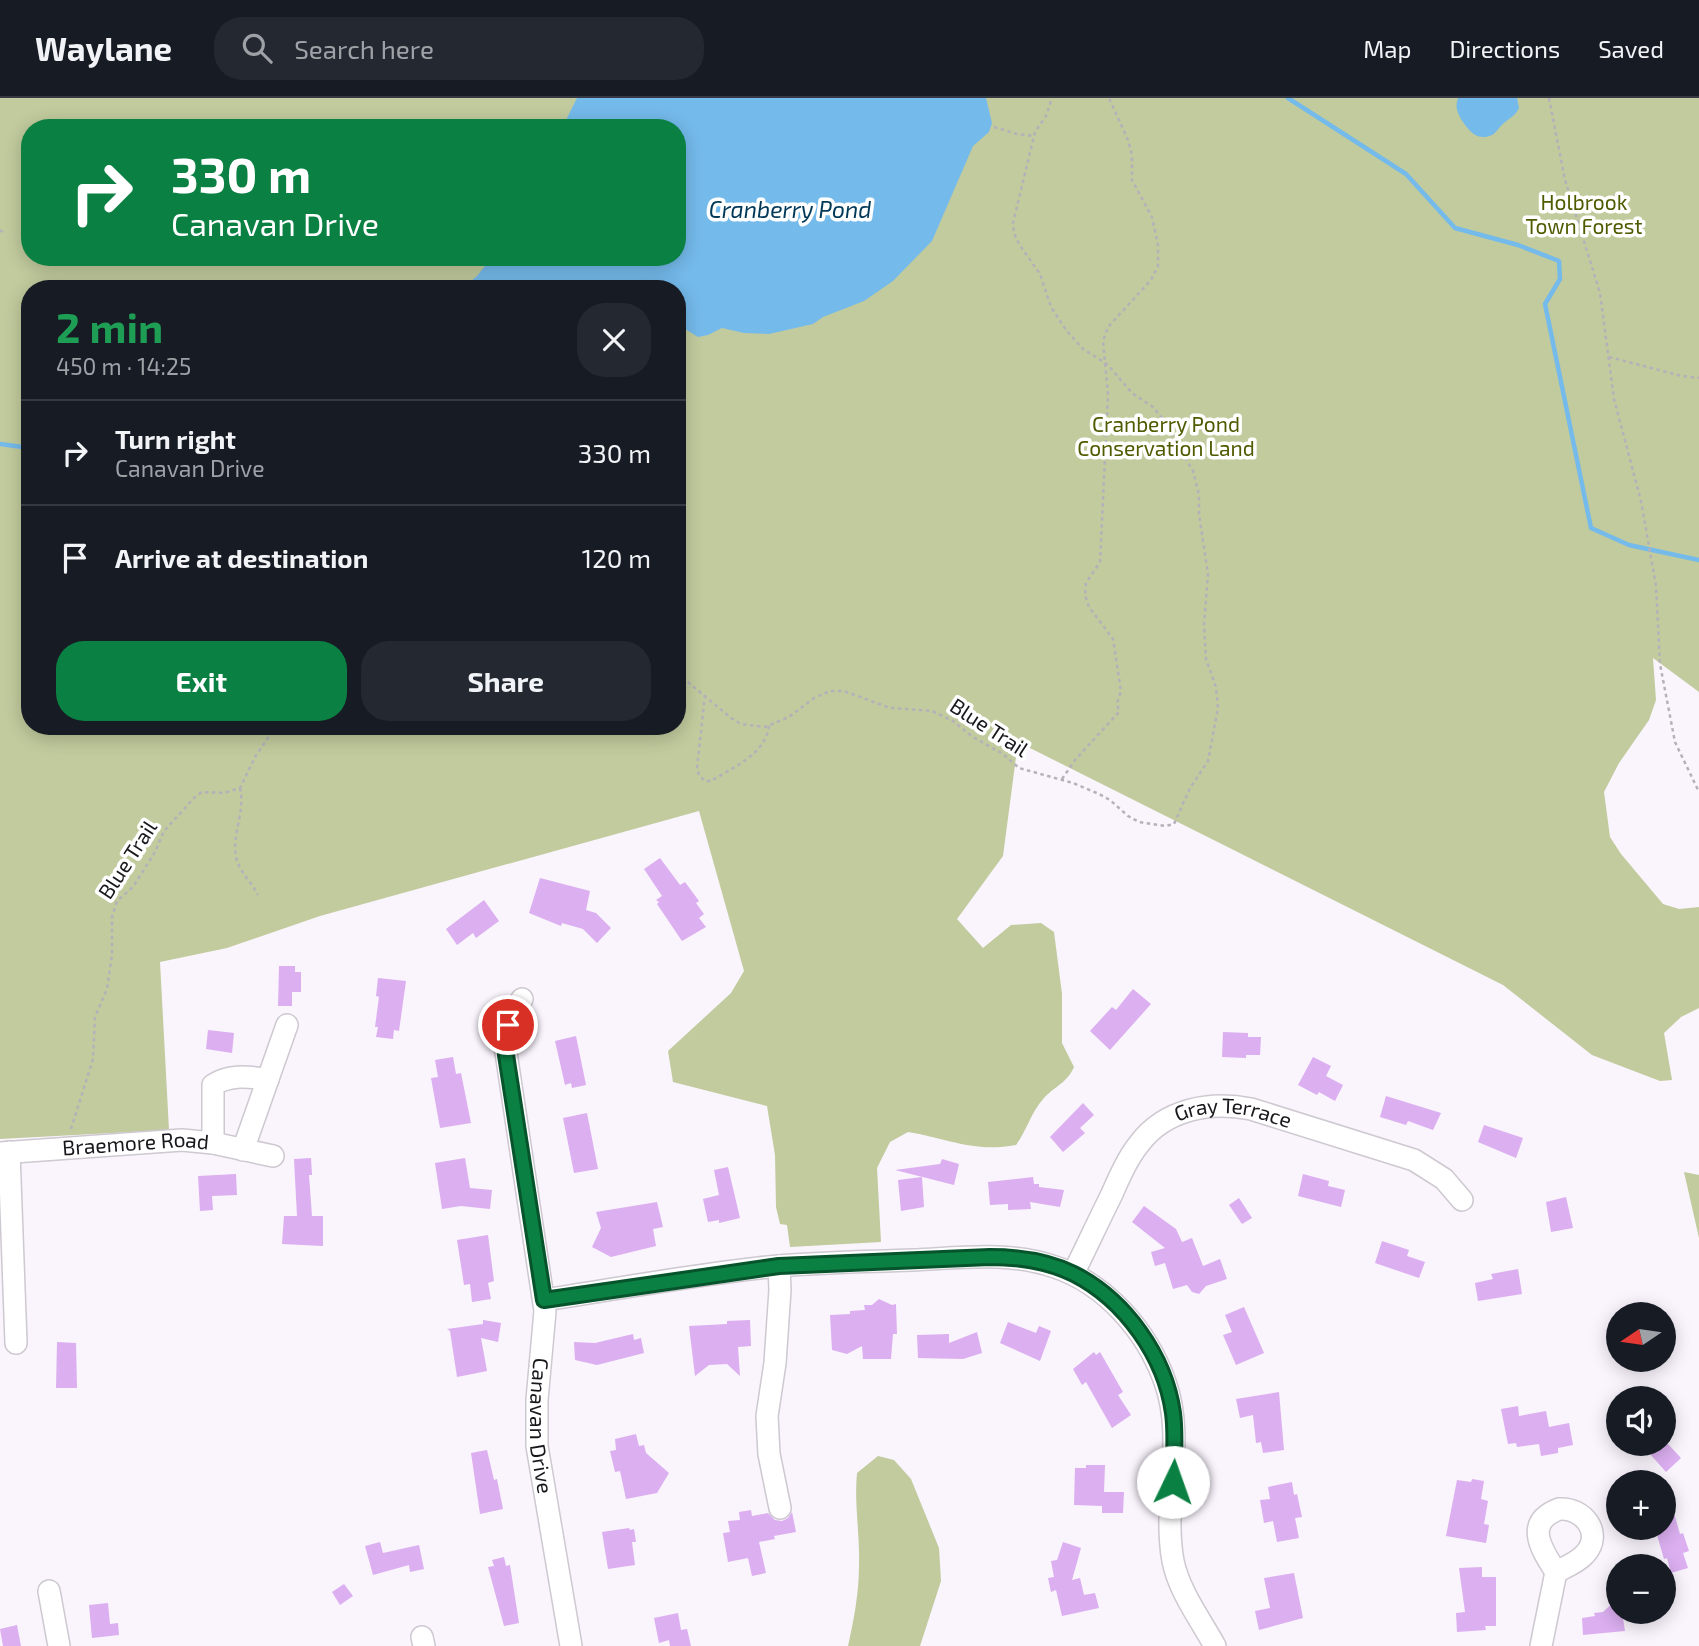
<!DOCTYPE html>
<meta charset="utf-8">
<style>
body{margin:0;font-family:"Exo 2",sans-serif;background:#242831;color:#f1f3f6;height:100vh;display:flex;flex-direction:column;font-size:26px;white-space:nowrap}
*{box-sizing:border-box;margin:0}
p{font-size:23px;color:#9ea1a6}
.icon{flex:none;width:38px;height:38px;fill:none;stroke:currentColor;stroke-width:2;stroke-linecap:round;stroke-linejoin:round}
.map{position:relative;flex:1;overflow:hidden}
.details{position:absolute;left:21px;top:182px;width:665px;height:455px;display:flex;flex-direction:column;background:#171b24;border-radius:28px;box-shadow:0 4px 18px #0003}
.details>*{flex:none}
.banner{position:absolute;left:21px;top:21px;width:665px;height:147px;border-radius:28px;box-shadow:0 4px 18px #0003;background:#0b8043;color:#fff;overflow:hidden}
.needle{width:46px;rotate:257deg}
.tools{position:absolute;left:1606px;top:1204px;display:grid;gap:14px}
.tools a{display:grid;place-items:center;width:70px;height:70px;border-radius:50%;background:#171b24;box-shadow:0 4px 18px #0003;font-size:35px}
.pin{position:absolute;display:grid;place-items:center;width:60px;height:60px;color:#fff;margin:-30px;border:4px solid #fff;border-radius:50%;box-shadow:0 2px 7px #0007}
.me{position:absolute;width:77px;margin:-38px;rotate:3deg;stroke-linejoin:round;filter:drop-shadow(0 0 5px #0008)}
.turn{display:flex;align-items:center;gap:24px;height:147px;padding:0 35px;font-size:32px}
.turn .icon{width:91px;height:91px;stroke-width:2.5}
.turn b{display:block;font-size:49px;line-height:60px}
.round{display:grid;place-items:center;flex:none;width:74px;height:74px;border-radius:28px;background:#242831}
.overview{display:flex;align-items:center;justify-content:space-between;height:119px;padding:0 35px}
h1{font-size:42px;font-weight:700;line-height:52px;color:#1e9e55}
.cta{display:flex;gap:14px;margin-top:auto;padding:14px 35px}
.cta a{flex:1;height:80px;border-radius:28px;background:#0b8043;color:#fff;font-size:28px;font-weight:700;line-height:80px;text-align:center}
.cta a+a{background:#242831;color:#f1f3f6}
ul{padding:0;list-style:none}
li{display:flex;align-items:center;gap:21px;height:105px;padding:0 35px;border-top:2px solid #363941}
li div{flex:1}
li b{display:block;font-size:26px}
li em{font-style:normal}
header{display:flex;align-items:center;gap:42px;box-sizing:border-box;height:98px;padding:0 35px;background:#171b24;border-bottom:2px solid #363941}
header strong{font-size:33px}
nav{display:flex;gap:38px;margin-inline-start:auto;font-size:24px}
.search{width:490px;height:63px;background:#242831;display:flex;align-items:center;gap:18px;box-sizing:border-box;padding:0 24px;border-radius:28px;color:#9ea1a6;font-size:26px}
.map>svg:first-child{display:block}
.green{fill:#c1cb9d;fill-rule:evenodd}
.water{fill:#74baeb}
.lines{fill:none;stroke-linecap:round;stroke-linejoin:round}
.stream{stroke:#74baeb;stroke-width:4.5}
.building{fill:#dbaff0}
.minor-casing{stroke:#cec8d1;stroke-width:24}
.path{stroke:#b6b1b9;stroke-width:2.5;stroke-dasharray:3.5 3.5;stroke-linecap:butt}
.minor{stroke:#fff;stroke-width:21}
.route-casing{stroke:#07532c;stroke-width:18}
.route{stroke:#0b8043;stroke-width:12}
.labels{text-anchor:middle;stroke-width:7;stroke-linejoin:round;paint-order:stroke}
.park-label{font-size:21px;fill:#505b00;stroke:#fff}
.street-label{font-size:21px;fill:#19171b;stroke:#fff}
.water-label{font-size:23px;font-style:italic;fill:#003858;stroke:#fff}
</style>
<header>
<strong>Waylane</strong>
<div class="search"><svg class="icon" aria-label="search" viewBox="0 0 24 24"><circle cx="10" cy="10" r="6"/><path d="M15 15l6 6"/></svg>Search here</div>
<nav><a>Map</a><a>Directions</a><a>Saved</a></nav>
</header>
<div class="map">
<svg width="1699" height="1548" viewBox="0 0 1699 1548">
<rect width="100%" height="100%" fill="#faf4fd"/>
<g class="green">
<path d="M0 0H1699V594L1653 560 1656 602 1649 622 1619 665 1604 694 1610 739 1621 756 1663 806 1679 811 1699 809V910L1681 919 1664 935 1672 982 1660 983 1592 957 1503 887 1018 644 1003 758 957 821 983 850 1011 827 1041 825 1054 834 1062 896V945L1074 969C1067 985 1055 988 1044 1000 1031 1014 1027 1032 1016 1047 973 1055 947 1040 908 1034L890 1044 877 1070 881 1144 790 1149 787 1127 780 1126 776 1109 775 1057 767 1008 673 984 668 953 731 895 744 873 699 713 320 818 227 850 160 864 169 1032 0 1041ZM30 30H677V159H30ZM30 191H677V628H30Z"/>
<path d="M1684 1074 1699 1077V1140Z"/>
<path d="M878 1358 894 1362 911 1381 939 1450 941 1483 920 1548H848C854 1521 859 1495 859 1467 860 1436 854 1406 857 1375Z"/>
</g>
<g class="water">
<path d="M577 0H986L992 25 989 34 973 48 932 143 893 183 864 203 823 219 813 226 769 236 744 235 722 230 708 237 698 239 677 226V191H462L477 178 492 159H677V30H562Z"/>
<path d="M1458 0H1517L1519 10C1515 18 1511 19 1504 25 1500 28 1496 35 1492 37 1477 44 1468 32 1461 21 1457 13 1455 9 1458 0Z"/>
</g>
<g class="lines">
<g class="stream">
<path d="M1288 0 1406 76 1455 130 1518 147 1559 163 1560 181 1545 206 1591 430 1629 447 1699 462"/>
<path d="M0 346 30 350"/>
</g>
</g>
<g class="building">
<path d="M660 760 680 787 685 784 699 803 696 805 704 816 699 820 706 829 682 843 657 806 659 804 656 802 662 798 644 771Z"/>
<path d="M540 780 590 793 586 812 596 815 611 830 597 845 583 831 562 825 561 828 529 815Z"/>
<path d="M484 802 499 823 476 840 473 835 457 847 446 831Z"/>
<path d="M279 868H295V874H301V894H292V908H278Z"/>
<path d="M378 880 406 883 399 933 394 932 393 941 376 939 378 929H375L379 899 376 898Z"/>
<path d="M1133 891 1151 906 1110 952 1090 933 1112 909 1116 912Z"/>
<path d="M208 932 234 935 232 955 206 951Z"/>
<path d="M1223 934 1248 935V939H1261L1260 957H1246V960L1222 959Z"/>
<path d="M576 938 586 987 572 990 571 985 565 987 555 943Z"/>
<path d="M453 959 456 976 461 975 471 1025 440 1030 431 980 438 979 435 962Z"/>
<path d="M1313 959 1331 968 1326 978 1343 987 1335 1003 1319 994 1317 997 1298 987Z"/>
<path d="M1386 998 1441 1015 1433 1032 1408 1023 1406 1027 1380 1019Z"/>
<path d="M1083 1005 1094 1017 1080 1030 1085 1035 1063 1054 1050 1039Z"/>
<path d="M587 1015 598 1071 574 1075 563 1020Z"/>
<path d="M1484 1027 1523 1040 1516 1060 1478 1044Z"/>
<path d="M311 1060 312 1077H309L312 1118H323V1148L282 1146 284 1118H297L294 1061Z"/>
<path d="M465 1060 470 1090 492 1092 490 1111 461 1108 442 1111 435 1065Z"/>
<path d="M942 1061 959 1066 954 1087 895 1072 940 1066Z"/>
<path d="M728 1069 740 1120 719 1125V1122L708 1124 703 1101 719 1097 714 1072Z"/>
<path d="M236 1076 237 1097 212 1098 213 1112 200 1113 198 1078Z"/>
<path d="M1303 1076 1329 1083 1328 1088 1345 1092 1341 1109 1298 1098Z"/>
<path d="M922 1079 924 1109 901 1113 898 1082Z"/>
<path d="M1033 1079 1034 1086H1039V1089L1064 1092 1060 1109 1030 1104 1031 1111 1008 1112V1106L990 1107 988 1084Z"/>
<path d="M1566 1099 1573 1130 1551 1134 1546 1104Z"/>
<path d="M1239 1100 1252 1120 1242 1126 1229 1107Z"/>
<path d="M657 1104 663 1129 653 1131 656 1148 611 1159 592 1149 601 1130 596 1114Z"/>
<path d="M1144 1108 1176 1131 1182 1144 1192 1140 1203 1168 1220 1161 1227 1181 1206 1188 1199 1196 1192 1194 1187 1187 1173 1191 1165 1165 1155 1168 1151 1154 1165 1150 1132 1124Z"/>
<path d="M488 1137 494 1183 488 1185 491 1201 472 1204 470 1186 464 1187 457 1142Z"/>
<path d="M1382 1143 1409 1152 1407 1158 1425 1164 1419 1180 1375 1165Z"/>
<path d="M1518 1171 1522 1196 1478 1203 1475 1185 1493 1181 1491 1176Z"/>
<path d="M879 1201 892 1207 896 1206 897 1236H893L891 1261H863L862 1248 847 1256 832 1252 830 1217 850 1216V1213L865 1212 864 1207H872Z"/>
<path d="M1244 1209 1264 1255 1236 1267 1223 1237 1232 1234 1225 1217Z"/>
<path d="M483 1222 501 1225 498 1244 481 1240 487 1273 457 1279 450 1233 447 1231 483 1226Z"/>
<path d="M750 1222 751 1248 738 1249 740 1278 727 1266 709 1267 695 1278 689 1228 727 1226V1223Z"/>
<path d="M1008 1224 1036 1235 1039 1228 1051 1233 1040 1263 1000 1245Z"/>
<path d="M977 1234 982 1255 963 1261 918 1260 917 1237 949 1236V1245Z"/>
<path d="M633 1236 634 1242 641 1240 644 1255 597 1267 575 1262 574 1244 595 1245Z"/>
<path d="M57 1244 76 1245 77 1290H56Z"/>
<path d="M1094 1254 1096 1257 1100 1254 1123 1294 1118 1297 1131 1317 1112 1330 1086 1284 1082 1287 1073 1271Z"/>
<path d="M1279 1294 1284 1352 1263 1355 1261 1344 1256 1345 1253 1317 1240 1320 1236 1301Z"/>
<path d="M1518 1308 1519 1318 1546 1313 1549 1329 1569 1325 1573 1347 1558 1350V1355L1541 1358 1539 1346 1517 1349 1516 1345 1508 1346 1501 1311Z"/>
<path d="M636 1336 639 1348 644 1347 646 1355 669 1375 657 1395 626 1401 620 1373 615 1374 610 1353 616 1352 615 1341Z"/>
<path d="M1641 1346H1668L1681 1360 1666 1374Z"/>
<path d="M487 1352 494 1382 497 1381 503 1411 480 1416 471 1355Z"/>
<path d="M1086 1367H1105L1104 1394H1124L1123 1415H1102V1408L1074 1407 1075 1370H1086Z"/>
<path d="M1472 1381 1484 1383 1481 1401 1488 1403 1484 1426 1489 1427 1486 1445 1446 1438 1457 1382 1471 1384Z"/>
<path d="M1292 1384 1294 1397 1297 1396 1302 1419 1295 1420 1299 1440 1277 1444 1273 1423 1264 1425 1260 1402 1270 1401 1268 1389Z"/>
<path d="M1668 1394 1680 1436 1683 1435 1689 1453 1683 1455 1688 1470 1671 1475 1667 1460 1664 1461 1655 1430H1664V1395Z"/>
<path d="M751 1412 752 1418 768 1415 775 1422 782 1423 788 1420 792 1414 796 1434 774 1438 775 1441 759 1444 766 1475 752 1478 748 1460 728 1464 723 1435 730 1434 728 1423 740 1422 739 1414Z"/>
<path d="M629 1430 630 1432 634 1431 636 1444H632L635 1467 608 1471 602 1434Z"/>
<path d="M380 1444 383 1455 419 1447 424 1471 410 1474 409 1467 373 1477 365 1448Z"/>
<path d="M1063 1444 1081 1450 1072 1482 1080 1480 1084 1497 1095 1495 1099 1510 1062 1518 1056 1492 1051 1494 1048 1480 1054 1479 1051 1463 1057 1462Z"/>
<path d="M504 1459 506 1468 510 1467 519 1525 504 1528 488 1469 494 1468 492 1462Z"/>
<path d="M1482 1469V1479H1496V1528H1485L1486 1532 1457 1534 1456 1515 1465 1514 1459 1470Z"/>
<path d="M1294 1475 1303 1520 1259 1532 1255 1513 1270 1510 1264 1480Z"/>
<path d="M344 1486 353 1498 340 1507 332 1494Z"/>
<path d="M1619 1499V1514H1622L1625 1533 1583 1537 1582 1520 1595 1518 1594 1515 1603 1514Z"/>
<path d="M108 1505 110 1526 118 1525 119 1537 92 1540 89 1507Z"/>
<path d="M678 1515 681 1532 687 1531 691 1548H670L669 1542 659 1545 654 1520Z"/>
<path d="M17 1527 21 1548H3L0 1531Z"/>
</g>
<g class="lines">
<defs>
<g id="minor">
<path id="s1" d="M522 901 508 927 505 948 545 1213 537 1302V1348L571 1548"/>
<path d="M213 1045V987C230 976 248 979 268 981"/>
<path d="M243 1052 287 927"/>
<path d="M9 1054 16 1245"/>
<path id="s2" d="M0 1055 182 1042 213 1045 273 1058"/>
<path d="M779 1168 780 1192 775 1265 767 1318 769 1356 780 1410"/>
<path id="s3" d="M1073 1176C1086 1150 1098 1124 1111 1098 1119 1080 1127 1061 1139 1046 1165 1011 1210 1003 1251 1011L1414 1062 1444 1081 1462 1102"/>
<path d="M544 1202C616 1191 687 1178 759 1170 810 1164 862 1164 913 1162 960 1160 1010 1153 1055 1169 1106 1186 1147 1233 1165 1284 1186 1342 1162 1403 1173 1463 1179 1493 1200 1521 1215 1548"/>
<path d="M1559 1411C1583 1409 1604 1435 1585 1456 1578 1464 1566 1469 1556 1474 1542 1452 1523 1425 1559 1411Z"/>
<path d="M49 1493 59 1548"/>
<path d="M422 1539 424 1548"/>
<path d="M1541 1548 1556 1474"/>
</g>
</defs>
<use href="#minor" class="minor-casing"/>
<g class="path">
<path d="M1549 0 1565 82 1600 195 1614 301 1641 403 1656 488 1660 566 1675 644 1699 694"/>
<path d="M994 29 1017 36 1034 38"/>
<path d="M0 132 3 134"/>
<path d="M1609 259 1682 278 1699 280"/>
<path d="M677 575 731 620 741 626 765 629 789 619 814 600 830 593H844L890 610 932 613 953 623 973 639 1003 656 1019 670 1073 685 1099 696 1110 702 1128 718 1139 724 1165 728 1174 726 1190 690 1208 663 1218 610 1216 589 1206 561 1204 527 1208 476 1199 416V397L1193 373 1162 320 1153 309 1132 295 1107 266 1083 251 1066 232 1051 209 1040 176 1019 146 1014 135 1013 125 1035 34 1046 18 1052 0"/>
<path d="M705 597 697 670 699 677 705 683H711C733 669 765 657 769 628"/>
<path d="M1062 681 1075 662 1119 614 1117 605 1121 593 1113 541 1089 509 1085 497 1086 485 1100 464 1108 296 1103 243 1108 229 1151 182 1158 168V147L1152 119 1132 82V57L1128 42 1109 0"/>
<path d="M240 690C246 715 230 738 237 763 241 775 252 785 258 797"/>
<path d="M71 1031 93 961 95 919 107 891 112 857V819L117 803 133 789 155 754 164 733 195 699 202 694 224 695 240 690 255 659 276 628"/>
</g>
<use href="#minor" class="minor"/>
</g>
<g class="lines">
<defs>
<path id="route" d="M508 927 505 937 506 957 544 1202 779 1168 990 1159C1018 1159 1048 1163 1074 1176 1125 1202 1165 1258 1173 1315 1176 1338 1174 1361 1173 1384"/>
</defs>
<use href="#route" class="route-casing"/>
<use href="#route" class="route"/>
</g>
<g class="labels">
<g class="park-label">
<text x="1584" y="112">Holbrook<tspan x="1584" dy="24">Town Forest</tspan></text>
<text x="1166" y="334">Cranberry Pond<tspan x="1166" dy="24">Conservation Land</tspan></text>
</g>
<g class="street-label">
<text transform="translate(989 630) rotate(33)" y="7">Blue Trail</text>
<text transform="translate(128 762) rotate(-57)" y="7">Blue Trail</text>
<text dy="7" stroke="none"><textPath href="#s3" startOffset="252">Gray Terrace</textPath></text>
<text dy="7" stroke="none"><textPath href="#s2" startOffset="136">Braemore Road</textPath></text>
<text dy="7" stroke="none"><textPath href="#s1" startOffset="434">Canavan Drive</textPath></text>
</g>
<g class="water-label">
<text x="790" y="120">Cranberry Pond</text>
</g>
</g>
</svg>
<div class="tools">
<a><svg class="needle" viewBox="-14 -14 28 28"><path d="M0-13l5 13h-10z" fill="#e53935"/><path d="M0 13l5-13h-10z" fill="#9ea1a6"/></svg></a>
<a><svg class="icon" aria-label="sound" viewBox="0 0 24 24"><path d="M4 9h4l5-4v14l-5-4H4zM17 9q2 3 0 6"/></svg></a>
<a>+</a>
<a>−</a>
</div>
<div class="pin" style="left:508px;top:927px;background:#d93025"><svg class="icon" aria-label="arrive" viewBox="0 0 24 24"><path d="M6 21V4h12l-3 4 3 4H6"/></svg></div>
<svg class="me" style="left:1173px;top:1384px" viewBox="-20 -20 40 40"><circle r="19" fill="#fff"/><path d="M0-13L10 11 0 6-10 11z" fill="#0b8043"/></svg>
<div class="banner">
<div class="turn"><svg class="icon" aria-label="right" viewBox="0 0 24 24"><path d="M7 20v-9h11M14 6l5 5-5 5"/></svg><div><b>330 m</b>Canavan Drive</div></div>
</div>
<section class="details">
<div class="overview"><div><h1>2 min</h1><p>450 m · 14:25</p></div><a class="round"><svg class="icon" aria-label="close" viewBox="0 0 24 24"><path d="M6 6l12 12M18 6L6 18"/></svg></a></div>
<ul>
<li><svg class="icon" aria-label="right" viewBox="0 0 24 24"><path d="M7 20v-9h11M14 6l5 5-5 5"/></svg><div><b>Turn right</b><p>Canavan Drive</p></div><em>330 m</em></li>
<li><svg class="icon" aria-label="arrive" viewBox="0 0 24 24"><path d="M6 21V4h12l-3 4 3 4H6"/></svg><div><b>Arrive at destination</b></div><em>120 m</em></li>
</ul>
<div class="cta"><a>Exit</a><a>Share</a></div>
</section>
</div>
